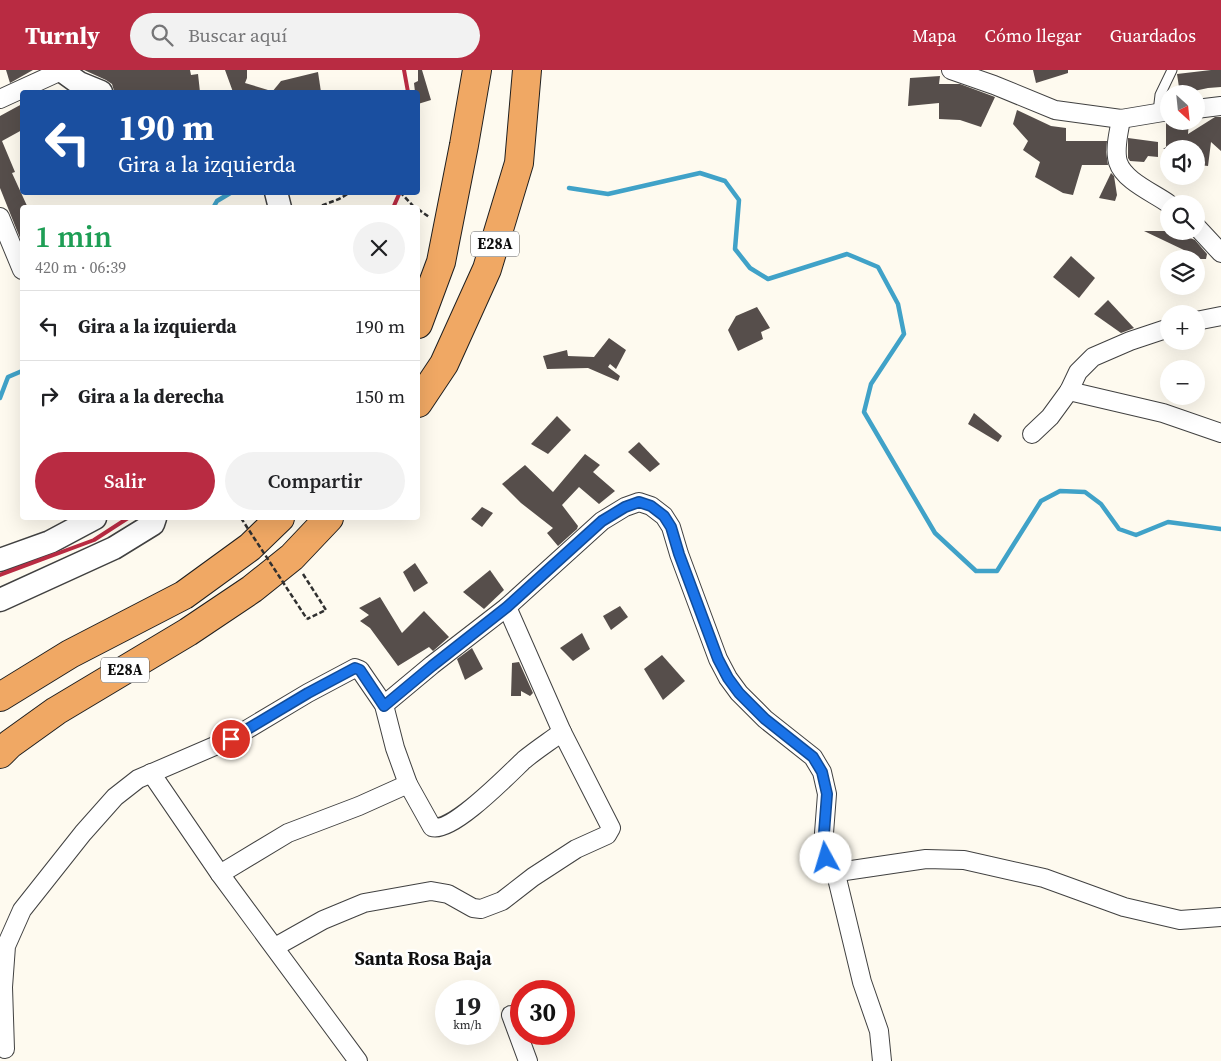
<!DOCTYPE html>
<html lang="es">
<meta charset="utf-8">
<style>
body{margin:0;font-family:"Source Serif 4",serif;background:#f2f2f2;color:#202124;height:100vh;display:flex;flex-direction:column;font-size:19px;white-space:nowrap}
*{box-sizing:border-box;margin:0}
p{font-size:16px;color:#757577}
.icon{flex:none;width:28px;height:28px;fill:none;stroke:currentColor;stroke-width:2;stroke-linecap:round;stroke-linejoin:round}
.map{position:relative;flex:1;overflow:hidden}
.side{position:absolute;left:20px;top:135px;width:400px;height:315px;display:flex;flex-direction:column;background:#fff;border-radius:5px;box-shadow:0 5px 20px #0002}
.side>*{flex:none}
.banner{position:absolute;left:20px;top:20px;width:400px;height:105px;border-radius:5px;box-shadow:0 5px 20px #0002;background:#1a4fa0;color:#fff;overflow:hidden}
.needle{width:32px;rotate:153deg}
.tools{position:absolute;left:1160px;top:15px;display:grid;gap:10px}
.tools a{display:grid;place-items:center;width:45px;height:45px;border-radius:50%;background:#fff;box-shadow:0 5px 20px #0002;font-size:25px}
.speed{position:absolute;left:435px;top:910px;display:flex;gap:10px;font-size:25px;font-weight:700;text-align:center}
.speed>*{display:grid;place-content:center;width:65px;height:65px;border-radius:50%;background:#fff;box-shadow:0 5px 20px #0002;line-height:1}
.speed small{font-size:12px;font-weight:400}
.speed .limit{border:8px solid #d22;background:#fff;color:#111}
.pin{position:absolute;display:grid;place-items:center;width:42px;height:42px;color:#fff;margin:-21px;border:2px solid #fff;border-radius:50%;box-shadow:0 1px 5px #0007}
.me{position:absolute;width:55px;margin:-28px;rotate:354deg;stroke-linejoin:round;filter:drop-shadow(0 0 4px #0008)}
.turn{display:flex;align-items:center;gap:18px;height:105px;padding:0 15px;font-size:22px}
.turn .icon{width:65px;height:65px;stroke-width:2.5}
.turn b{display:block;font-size:35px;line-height:42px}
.round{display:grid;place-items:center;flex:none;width:52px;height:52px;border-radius:26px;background:#f2f2f2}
.headline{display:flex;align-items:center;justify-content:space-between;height:85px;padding:0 15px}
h1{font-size:30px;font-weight:600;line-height:38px;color:#1e9e55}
.action{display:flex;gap:10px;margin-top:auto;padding:10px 15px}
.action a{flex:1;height:58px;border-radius:30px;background:#b92b42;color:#fff;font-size:20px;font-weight:600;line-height:58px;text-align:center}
.action a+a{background:#f2f2f2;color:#202124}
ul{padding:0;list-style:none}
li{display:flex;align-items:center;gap:15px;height:70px;padding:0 15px;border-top:1px solid #e0e0e0}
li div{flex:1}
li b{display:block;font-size:19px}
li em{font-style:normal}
header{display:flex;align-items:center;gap:30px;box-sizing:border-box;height:70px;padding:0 25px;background:#b92b42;color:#fff}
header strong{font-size:24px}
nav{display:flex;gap:28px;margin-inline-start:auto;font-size:18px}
.search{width:350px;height:45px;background:#f2f2f2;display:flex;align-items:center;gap:12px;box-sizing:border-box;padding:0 18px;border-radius:28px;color:#757577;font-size:19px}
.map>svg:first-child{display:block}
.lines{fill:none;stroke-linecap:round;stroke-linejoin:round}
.stream{stroke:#40a2c8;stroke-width:4.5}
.building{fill:#564e4b}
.service-casing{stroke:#414141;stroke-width:11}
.minor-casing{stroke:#414141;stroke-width:20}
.tertiary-casing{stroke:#414141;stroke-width:25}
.trunk-casing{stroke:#1f1f1f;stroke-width:30}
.path{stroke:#303030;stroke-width:2.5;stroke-dasharray:5 2.5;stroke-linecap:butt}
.service{stroke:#fff;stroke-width:9}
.minor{stroke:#fff;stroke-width:18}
.tertiary{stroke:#fff;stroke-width:22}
.trunk{stroke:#f0a864;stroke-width:28}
.rail{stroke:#b92b42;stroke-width:4}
.path-bridge{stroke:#303030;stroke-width:2.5;stroke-dasharray:5 2.5;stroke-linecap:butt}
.route-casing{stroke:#114b97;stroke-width:12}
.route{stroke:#1a73e8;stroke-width:9}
.labels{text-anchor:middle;stroke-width:5;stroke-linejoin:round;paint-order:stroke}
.shield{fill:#fff;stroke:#565656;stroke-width:1}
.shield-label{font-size:15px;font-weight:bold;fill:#0e0e0e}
.quarter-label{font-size:19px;font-weight:bold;fill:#0e0e0e;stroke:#fff}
</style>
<header>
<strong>Turnly</strong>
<div class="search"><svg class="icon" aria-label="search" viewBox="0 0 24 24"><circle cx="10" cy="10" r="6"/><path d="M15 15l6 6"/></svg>Buscar aquí</div>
<nav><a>Mapa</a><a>Cómo llegar</a><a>Guardados</a></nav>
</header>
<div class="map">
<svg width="1221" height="991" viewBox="0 0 1221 991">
<rect width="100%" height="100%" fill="#fefaef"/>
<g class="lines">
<g class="stream">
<path d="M569 118 608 124 700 103 725 111 739 130 735 179 750 198 768 209 847 184 878 197 898 234 904 264 871 314 864 342 935 463 976 501H997L1041 431 1060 421 1085 422 1101 434 1119 459 1136 465 1168 452 1221 459"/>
<path d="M213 138 217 131 232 122"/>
<path d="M0 328 8 307 22 301"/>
</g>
</g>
<g class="building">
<path d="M6 0H33L10 13Z"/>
<path d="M84 0H190L191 5 198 4 200 22H120L114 21 112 14 106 10Z"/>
<path d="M225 0H247V8L245 13 268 20 267 22H233Z"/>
<path d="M418 0H422L431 30 418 34V22H415L414 13 418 11Z"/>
<path d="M1033 0H1068V3L1036 13Z"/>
<path d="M1211 0H1221V17L1208 18 1180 24 1177 4Z"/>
<path d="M318 2 321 22H272L281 11Z"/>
<path d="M940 6 939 14H960L995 27 981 57 960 50 939 49V33L908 36 910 8Z"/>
<path d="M22 34V60L2 71 15 102 12 103 28 138H22V173L0 118V46Z"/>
<path d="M1017 40 1051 56 1066 58V71H1107L1106 82 1108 95H1082L1073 125 1063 123 1035 107 1040 92 1023 80 1028 71 1013 54Z"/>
<path d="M1215 47H1221V81L1211 72 1208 96 1199 95 1196 87V79H1163L1166 77V52L1189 51 1188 64Z"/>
<path d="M1128 68 1158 72V87L1148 86 1144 92 1130 91 1128 88Z"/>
<path d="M1111 103 1114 106 1117 125 1115 131 1099 128Z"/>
<path d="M1144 161H1187L1191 166 1190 168 1195 170 1207 184 1206 189H1193L1184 185 1186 181Z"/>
<path d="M1071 186 1095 208 1079 228 1053 207Z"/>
<path d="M1108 230 1134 258 1121 263 1094 244Z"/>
<path d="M757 237 770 258 761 262 763 269 738 281 728 260 736 246Z"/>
<path d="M609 268 626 280 616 299 610 294 608 297 620 306 618 311 588 298 547 299 543 286 567 280 568 286 594 287Z"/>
<path d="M974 343 1002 366 998 372 968 354Z"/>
<path d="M557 346 571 360 548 384 531 374Z"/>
<path d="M639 372 660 394 650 402 628 382Z"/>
<path d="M585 384 600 395 593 402 615 421 599 434 579 417 562 435 578 456 577 459 558 476 547 463 553 458 521 433 502 414 525 395 553 422Z"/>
<path d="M482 437 493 443 482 457 471 449Z"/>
<path d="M415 493 428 513 414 522 403 502Z"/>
<path d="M490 500 504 520 484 539 463 522Z"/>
<path d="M380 527 402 563 424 541 449 567 433 581 429 577 398 596 370 558 360 551 369 545 359 538Z"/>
<path d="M620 536 628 547 611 560 603 546Z"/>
<path d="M582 563 590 579 573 591 560 578Z"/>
<path d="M472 578 483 599 465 610 457 589Z"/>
<path d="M662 585 685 611 663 630 644 599Z"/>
<path d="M519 592 533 623 530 626 521 621V626H511L512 593Z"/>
</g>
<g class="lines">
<defs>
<path id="service" d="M1158 42 1160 25 1172 0"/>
<g id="minor">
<path d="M951 0 994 15 1055 40 1121 49 1169 41"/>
<path d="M0 29 61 1"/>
<path d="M1196 39 1221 36"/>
<path d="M1121 49C1119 62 1114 79 1118 92 1124 111 1154 123 1169 134"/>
<path d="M0 147 22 200"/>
<path d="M1196 156 1221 183"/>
<path d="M1196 251 1221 246"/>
<path d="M1069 321 1163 343 1221 363"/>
<path d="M1032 364 1050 347 1069 321 1078 302 1093 287 1130 271 1169 258"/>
<path d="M384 635 432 595 507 537 602 451 625 437 639 432 651 436 664 446 671 457 679 484 718 589 728 608 739 623 765 649 813 687 822 702 827 724 823 776 826 788 835 800 845 801 926 789 964 790 1044 808 1124 837 1180 850 1221 847"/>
<path d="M151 703 220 804 358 991"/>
<path d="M835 800 862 912 879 961 882 991"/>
<path d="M220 804 288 763 359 736 408 714"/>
<path d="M275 877 323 850 364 833 431 821 448 824 473 838 481 839 502 831 533 807 576 779 607 765 611 758 562 662 507 537"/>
<path d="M511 945 528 991"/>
<path d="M5 979 3 917 6 876 22 840 83 763 115 727 138 709 231 669 308 623 355 598 360 600 384 635 395 678 408 714 432 757C451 764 509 704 524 690 536 680 550 671 562 662"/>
</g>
<g id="tertiary">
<path d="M61 0 79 13 101 22"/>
<path d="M276 122 280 138"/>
<path d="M0 490 50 472 95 448"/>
<path d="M0 530 114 478 153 454 155 448"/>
</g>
<g id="trunk">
<path d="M418 254 441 192 464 75 477 0"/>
<path d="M418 333 444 294 487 199 519 93 527 0"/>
<path d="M0 627 70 584 184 525 250 477 280 448"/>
<path d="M0 684 10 674 56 641 188 562 252 519 292 487 329 448"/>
</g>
</defs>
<use href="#service" class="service-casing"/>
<use href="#minor" class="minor-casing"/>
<use href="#tertiary" class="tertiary-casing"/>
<use href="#trunk" class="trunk-casing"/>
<g class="path">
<path d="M400 122 415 138"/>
<path d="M315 138 339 129 351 122"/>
<path d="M418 139 429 147"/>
<path d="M303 504 326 540 307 549"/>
</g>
<use href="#service" class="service"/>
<use href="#minor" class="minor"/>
<use href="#tertiary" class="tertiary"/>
<use href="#trunk" class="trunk"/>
<g class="rail">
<path d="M404 0 408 22"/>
<path d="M393 138 400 122"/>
<path d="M0 505 94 470 128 448"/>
</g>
<path class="path-bridge" d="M241 448 307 549"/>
</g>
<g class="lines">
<defs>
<path id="route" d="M231 669 308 623 355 598 360 600 384 636 432 596 507 537 602 451 625 437 639 432 651 436 664 446 671 457 679 484 718 589 728 608 739 623 765 649 813 687 822 702 827 724 823 776 826 788"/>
</defs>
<use href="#route" class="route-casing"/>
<use href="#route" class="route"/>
</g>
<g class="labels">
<g class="shield">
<rect x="471" y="161.5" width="48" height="25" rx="4"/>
<rect x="101" y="587.5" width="48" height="25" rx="4"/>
</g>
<g class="shield-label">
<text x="495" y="179">E28A</text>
<text x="125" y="605">E28A</text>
</g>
<g class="quarter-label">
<text x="423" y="895">Santa Rosa Baja</text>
</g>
</g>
</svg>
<div class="tools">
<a><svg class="needle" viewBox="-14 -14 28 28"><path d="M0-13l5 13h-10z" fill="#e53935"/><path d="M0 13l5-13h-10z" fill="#757577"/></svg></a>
<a><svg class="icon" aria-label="sound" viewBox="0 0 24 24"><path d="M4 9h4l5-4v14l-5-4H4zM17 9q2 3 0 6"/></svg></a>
<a><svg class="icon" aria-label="search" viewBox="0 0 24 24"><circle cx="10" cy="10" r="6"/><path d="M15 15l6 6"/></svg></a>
<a><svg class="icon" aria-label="layers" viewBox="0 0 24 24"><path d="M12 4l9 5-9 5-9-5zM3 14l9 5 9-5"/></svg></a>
<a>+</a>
<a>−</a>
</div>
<div class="speed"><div>19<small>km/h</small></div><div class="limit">30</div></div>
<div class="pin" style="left:231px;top:669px;background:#d93025"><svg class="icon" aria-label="arrive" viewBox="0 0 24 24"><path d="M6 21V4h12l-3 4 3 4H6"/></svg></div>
<svg class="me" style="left:826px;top:788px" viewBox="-20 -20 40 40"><circle r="19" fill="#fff"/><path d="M0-13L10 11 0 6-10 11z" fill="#1a73e8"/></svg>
<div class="banner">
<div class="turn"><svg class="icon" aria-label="left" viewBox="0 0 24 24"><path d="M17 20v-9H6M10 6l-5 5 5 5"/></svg><div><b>190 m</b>Gira a la izquierda</div></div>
</div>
<section class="side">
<div class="headline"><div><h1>1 min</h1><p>420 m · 06:39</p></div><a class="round"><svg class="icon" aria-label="close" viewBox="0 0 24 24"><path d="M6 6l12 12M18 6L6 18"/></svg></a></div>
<ul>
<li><svg class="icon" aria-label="left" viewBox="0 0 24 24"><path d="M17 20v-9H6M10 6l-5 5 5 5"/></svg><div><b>Gira a la izquierda</b></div><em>190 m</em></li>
<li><svg class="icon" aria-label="right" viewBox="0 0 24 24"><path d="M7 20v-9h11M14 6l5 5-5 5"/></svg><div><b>Gira a la derecha</b></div><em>150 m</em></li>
</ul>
<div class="action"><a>Salir</a><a>Compartir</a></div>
</section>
</div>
